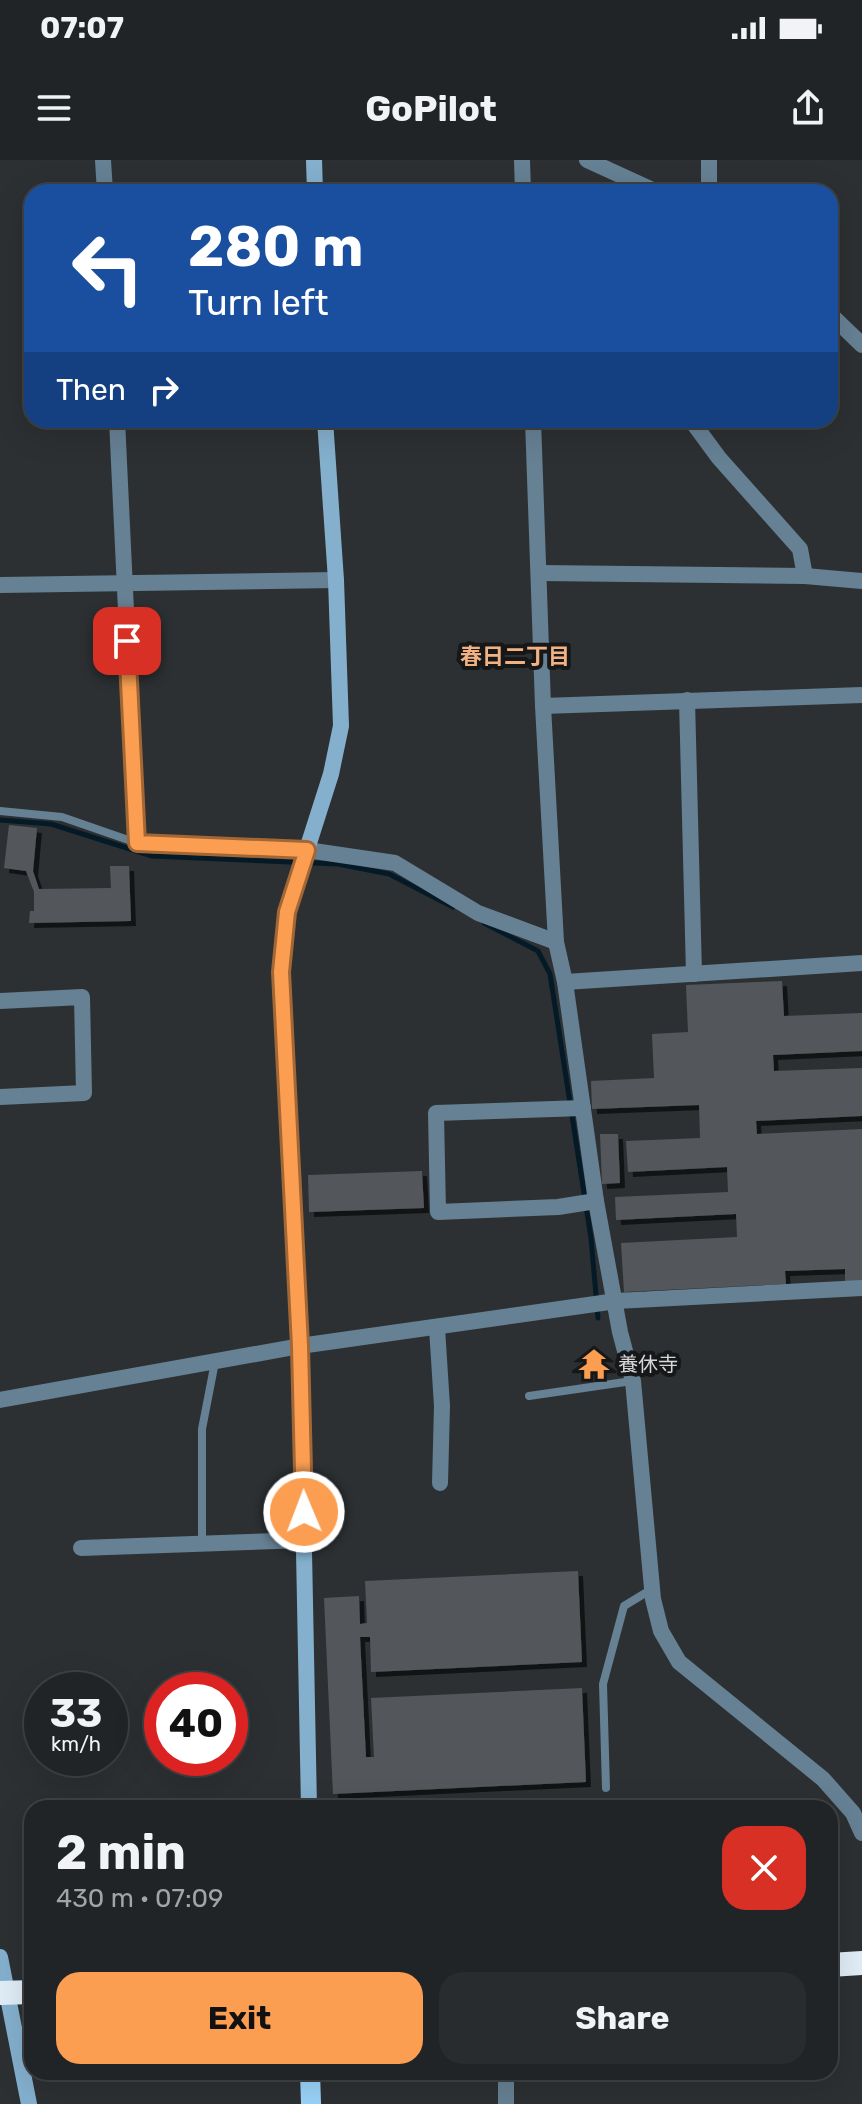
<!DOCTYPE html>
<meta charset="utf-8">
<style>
body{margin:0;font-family:Rubik,"Noto Sans JP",sans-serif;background:#292c2e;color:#f1f3f6;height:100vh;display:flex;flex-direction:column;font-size:30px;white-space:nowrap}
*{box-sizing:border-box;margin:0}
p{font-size:26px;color:#a2a4a7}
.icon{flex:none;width:44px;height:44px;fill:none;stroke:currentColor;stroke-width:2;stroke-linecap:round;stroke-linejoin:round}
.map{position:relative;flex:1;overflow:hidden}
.side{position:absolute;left:24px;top:1640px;width:814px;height:280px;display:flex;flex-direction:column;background:#212426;border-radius:24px;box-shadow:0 8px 32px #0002,0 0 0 2px #3e4143}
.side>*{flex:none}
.top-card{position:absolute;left:24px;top:24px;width:814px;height:244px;border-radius:24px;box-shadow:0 8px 32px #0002,0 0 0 2px #3e4143;background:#1a4fa0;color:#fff;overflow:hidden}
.speed{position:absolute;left:24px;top:1512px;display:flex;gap:16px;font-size:40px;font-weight:700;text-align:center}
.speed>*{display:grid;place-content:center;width:104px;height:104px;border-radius:50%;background:#212426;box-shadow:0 8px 32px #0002,0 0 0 2px #3e4143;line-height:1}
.speed small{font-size:20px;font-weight:400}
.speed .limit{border:12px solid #d22;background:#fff;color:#111}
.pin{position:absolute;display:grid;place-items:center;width:68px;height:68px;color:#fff;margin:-34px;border-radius:16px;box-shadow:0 4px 12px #0006}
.me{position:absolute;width:88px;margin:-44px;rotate:359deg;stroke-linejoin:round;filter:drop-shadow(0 0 6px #0008)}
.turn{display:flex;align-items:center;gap:28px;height:168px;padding:0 32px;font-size:36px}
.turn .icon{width:104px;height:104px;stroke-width:2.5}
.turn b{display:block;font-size:56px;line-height:68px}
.then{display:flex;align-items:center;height:76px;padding:0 32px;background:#0003;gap:16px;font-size:30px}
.round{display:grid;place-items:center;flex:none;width:84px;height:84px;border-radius:24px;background:#292c2e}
.head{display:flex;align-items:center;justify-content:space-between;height:136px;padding:0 32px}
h1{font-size:48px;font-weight:700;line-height:60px}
.primary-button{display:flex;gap:16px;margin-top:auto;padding:16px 32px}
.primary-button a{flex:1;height:92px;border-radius:24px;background:#fb9e51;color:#111;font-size:32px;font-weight:700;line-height:92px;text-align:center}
.primary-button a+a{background:#292c2e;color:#f1f3f6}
.status{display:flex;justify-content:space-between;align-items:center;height:56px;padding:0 40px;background:#212426;direction:ltr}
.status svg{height:22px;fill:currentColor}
header{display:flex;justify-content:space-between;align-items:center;height:104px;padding:0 32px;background:#212426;font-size:36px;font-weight:700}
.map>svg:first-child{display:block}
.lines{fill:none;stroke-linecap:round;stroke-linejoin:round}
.stream{stroke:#051a27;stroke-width:5}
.building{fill:#53575a;filter:url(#shadow)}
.lane{stroke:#668194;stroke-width:8}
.street{stroke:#668194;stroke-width:16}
.secondary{stroke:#84b0ce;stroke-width:16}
.primary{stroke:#9ad4fa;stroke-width:20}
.highway{stroke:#e0edf6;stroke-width:24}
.route-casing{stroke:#a36735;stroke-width:20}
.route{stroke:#fb9e51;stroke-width:14}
.labels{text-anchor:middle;stroke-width:8;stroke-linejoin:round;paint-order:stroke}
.poi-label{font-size:20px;fill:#d4d6d8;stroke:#161719;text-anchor:start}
.neighbourhood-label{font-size:22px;font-weight:bold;fill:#f2b180;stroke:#161719}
</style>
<div class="status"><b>07:07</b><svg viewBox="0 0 49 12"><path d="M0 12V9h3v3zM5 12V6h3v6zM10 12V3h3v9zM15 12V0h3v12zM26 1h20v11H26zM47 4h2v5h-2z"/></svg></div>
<header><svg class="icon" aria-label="menu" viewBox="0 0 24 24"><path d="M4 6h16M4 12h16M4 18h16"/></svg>GoPilot<svg class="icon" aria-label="share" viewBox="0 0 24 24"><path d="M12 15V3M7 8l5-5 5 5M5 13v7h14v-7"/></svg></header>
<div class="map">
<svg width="862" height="1944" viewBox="0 0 862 1944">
<defs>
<filter id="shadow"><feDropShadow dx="5" dy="5" stdDeviation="0" flood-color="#0009"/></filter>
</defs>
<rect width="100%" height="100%" fill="#2c3032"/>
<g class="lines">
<g class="stream">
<path d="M0 660 51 664 152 696 338 704 389 714 453 747"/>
<path d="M484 763 538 791 550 814 591 1078 598 1158"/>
</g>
</g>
<g class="building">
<path d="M9 665 37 668 33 711 39 729 111 728 110 706H129L131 761 29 763 30 751H34V732L26 711 4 708Z"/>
<path d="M782 821 784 856 862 853V891L773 895 774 911 862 908V956L756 961 757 974 862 969V1121L845 1122V1109L785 1111 786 1124 624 1132 621 1083 737 1077 736 1054 616 1060 615 1037 728 1032 727 1007 628 1012 626 981 700 978 699 945 592 949 591 921 654 918 652 874 688 872 686 825Z"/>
<path d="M600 974H618L620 1023 602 1024Z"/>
<path d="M422 1011 424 1048 309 1052 308 1015Z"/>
<path d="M578 1411 582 1502 371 1512 370 1477H360L366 1597H374L371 1538 582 1528 586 1622 333 1634 324 1438 359 1436 360 1464 367 1463 365 1421Z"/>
</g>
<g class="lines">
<g class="lane">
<path d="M0 651 62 657 137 683 306 690"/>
<path d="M529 1236 632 1221"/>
<path d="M202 1383V1269L215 1202"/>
<path d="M606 1628 603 1524 624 1446 652 1429"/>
</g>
<g class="street">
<path d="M103 0 105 32"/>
<path d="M522 0 523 32"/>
<path d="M587 0 657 32"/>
<path d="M709 0V32"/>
<path d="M830 154 862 185"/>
<path d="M117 260 137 683"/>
<path d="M533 260 543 546 556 782 565 822 596 1041 620 1172 633 1221 653 1439 661 1471 679 1502 823 1619 853 1653 862 1673"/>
<path d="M691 260 719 298 800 389 805 416"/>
<path d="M540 413 805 416 862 421"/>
<path d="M0 425 336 420"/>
<path d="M687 540 694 814"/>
<path d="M543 546 862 535"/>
<path d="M307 690 395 703 478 753 556 782"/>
<path d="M565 822 862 803"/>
<path d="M0 841 82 837 84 933 0 937"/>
<path d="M583 948 436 953 438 1052 558 1047 596 1041"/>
<path d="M437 1168 442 1246 440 1323"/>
<path d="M0 1240 300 1186 616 1141 862 1128"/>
<path d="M81 1388 304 1380"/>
<path d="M506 1912V1944"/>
</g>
<g class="secondary">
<path d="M314 0 315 32"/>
<path d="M309 1648 300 1186 281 812 287 752 331 614 341 566 336 420 325 260"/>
<path d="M0 1797 29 1944"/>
</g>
<path class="primary" d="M310 1912 311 1944"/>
<g class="highway">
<path d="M830 1805 862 1803"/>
<path d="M0 1833 32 1832"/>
</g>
</g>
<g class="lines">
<defs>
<path id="route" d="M127 481 137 683 307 690 287 752 281 812 300 1186 304 1352"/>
</defs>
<use href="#route" class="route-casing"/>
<use href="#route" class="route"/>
</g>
<defs>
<symbol id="temple-bare" viewBox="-9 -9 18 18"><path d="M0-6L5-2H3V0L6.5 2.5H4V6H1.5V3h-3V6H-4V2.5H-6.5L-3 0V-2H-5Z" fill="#fb9e51" stroke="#161719" stroke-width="2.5" paint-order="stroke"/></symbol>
</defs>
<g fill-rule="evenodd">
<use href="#temple-bare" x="572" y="1182" width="44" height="44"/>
</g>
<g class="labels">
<g class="poi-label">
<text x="618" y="1211">養休寺</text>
</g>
<g class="neighbourhood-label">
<text x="515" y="504">春日二丁目</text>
</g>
</g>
</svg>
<div class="speed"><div>33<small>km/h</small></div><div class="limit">40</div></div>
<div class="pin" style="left:127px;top:481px;background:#d93025"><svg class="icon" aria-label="arrive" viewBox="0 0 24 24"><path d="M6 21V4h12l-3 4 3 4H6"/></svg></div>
<svg class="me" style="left:304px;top:1352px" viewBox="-20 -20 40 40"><circle r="17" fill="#fb9e51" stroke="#fff" stroke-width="3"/><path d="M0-11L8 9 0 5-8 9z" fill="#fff"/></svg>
<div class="top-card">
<div class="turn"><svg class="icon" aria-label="left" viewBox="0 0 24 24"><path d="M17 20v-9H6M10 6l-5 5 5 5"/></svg><div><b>280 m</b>Turn left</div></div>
<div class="then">Then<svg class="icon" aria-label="right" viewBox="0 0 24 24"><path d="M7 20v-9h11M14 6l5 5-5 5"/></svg></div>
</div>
<section class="side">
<div class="head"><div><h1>2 min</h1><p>430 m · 07:09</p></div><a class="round" style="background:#d93025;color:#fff"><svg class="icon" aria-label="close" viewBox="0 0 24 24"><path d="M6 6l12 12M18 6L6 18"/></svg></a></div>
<div class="primary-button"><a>Exit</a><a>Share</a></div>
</section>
</div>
